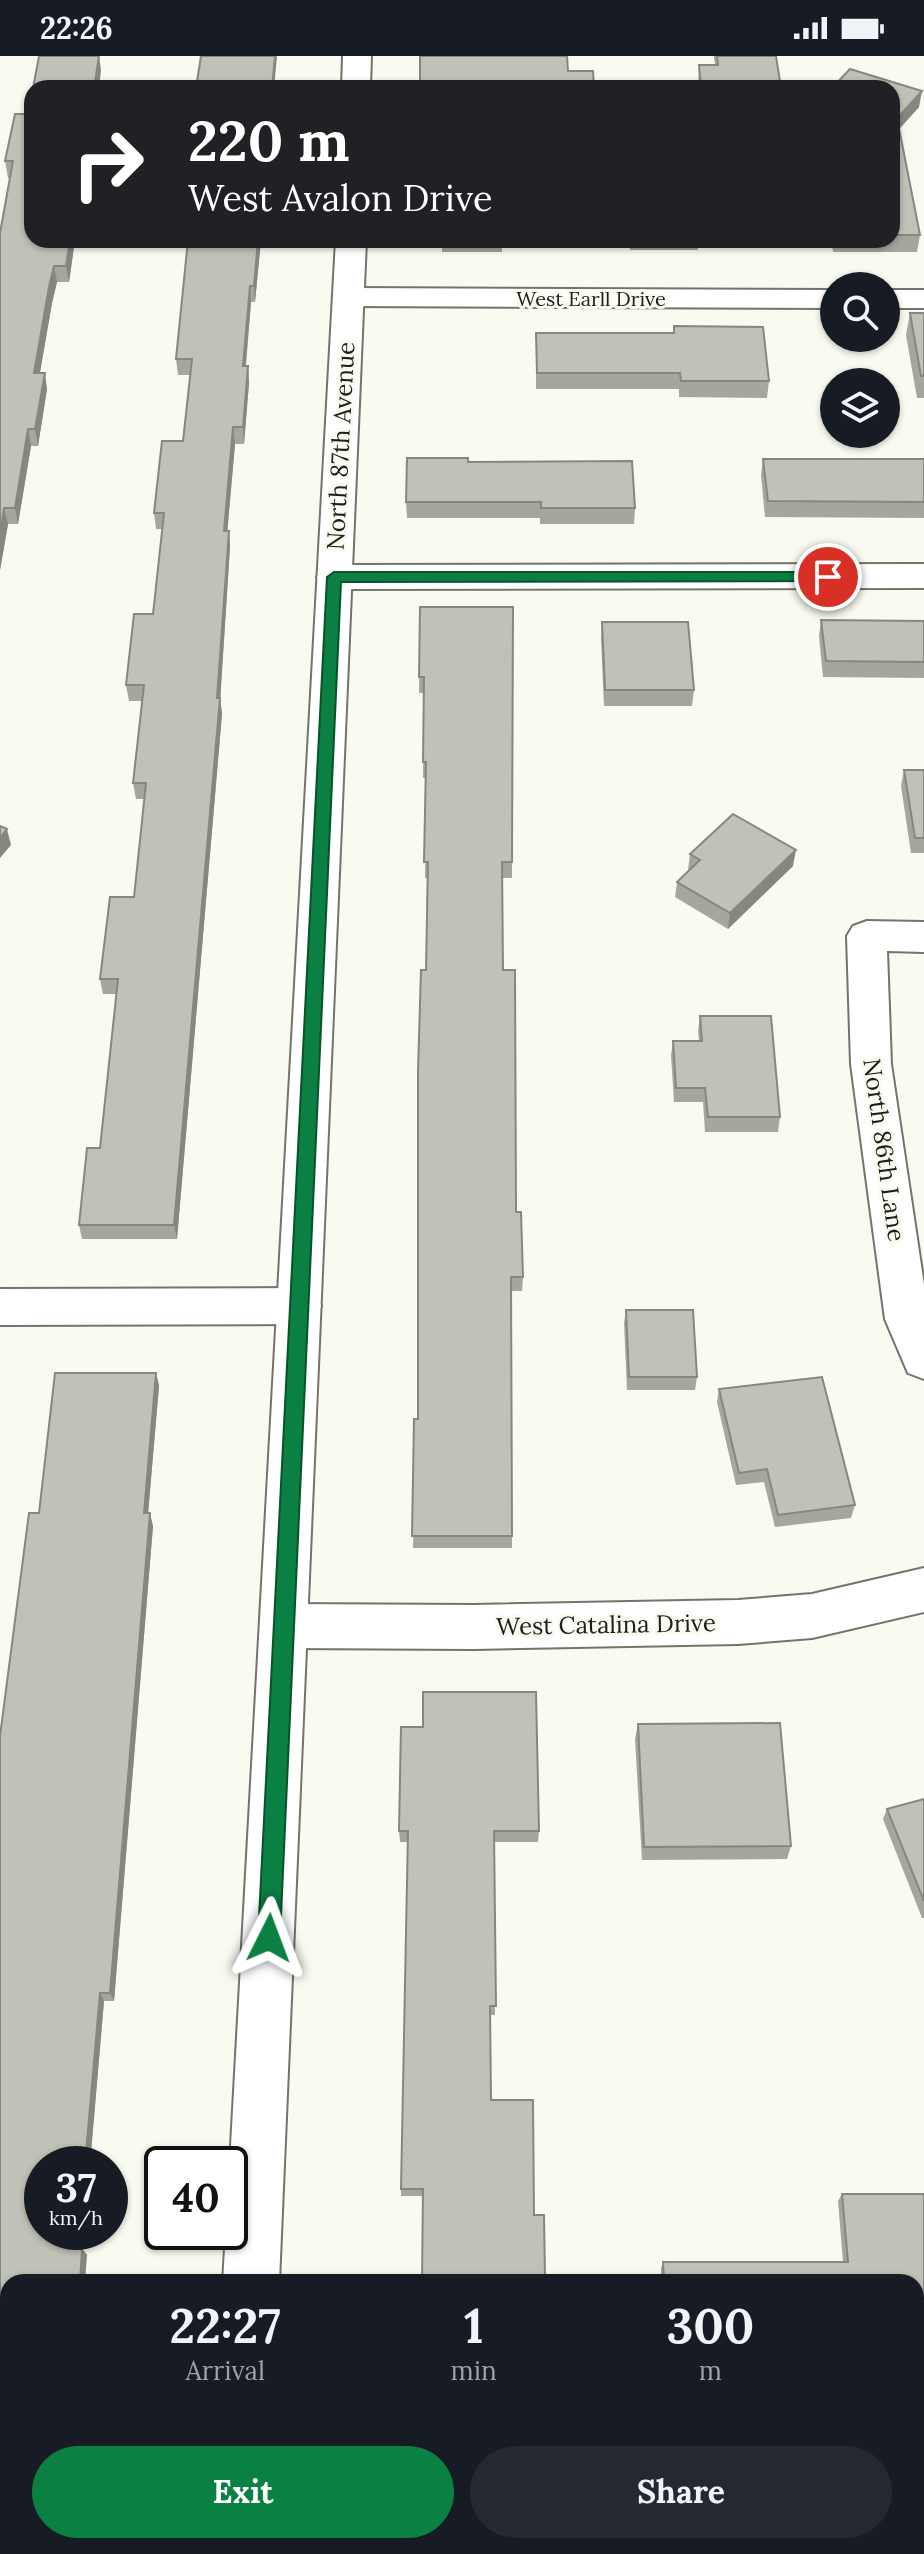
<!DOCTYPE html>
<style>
body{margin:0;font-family:Lora,serif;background:#242831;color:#f1f3f6;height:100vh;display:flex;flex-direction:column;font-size:30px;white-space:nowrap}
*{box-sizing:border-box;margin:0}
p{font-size:26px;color:#9ea1a6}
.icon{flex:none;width:44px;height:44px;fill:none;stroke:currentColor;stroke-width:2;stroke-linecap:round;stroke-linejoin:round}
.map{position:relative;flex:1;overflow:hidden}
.drawer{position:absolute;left:0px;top:2218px;width:924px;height:280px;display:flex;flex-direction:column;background:#171b24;border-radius:24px 24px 0 0;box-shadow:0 2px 6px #0004}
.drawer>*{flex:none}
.top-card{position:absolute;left:24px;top:24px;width:876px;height:168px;border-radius:24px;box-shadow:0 2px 6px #0004;background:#202124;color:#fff;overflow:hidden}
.tools{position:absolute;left:820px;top:216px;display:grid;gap:16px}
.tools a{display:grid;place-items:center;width:80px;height:80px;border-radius:50%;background:#171b24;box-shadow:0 2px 6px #0004;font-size:40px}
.speed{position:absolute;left:24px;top:2090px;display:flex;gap:16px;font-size:40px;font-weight:700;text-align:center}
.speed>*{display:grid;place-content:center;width:104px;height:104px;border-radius:50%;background:#171b24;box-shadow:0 2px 6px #0004;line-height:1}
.speed small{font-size:20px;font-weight:400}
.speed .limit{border:4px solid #111;border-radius:12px;background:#fff;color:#111}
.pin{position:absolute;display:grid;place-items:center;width:68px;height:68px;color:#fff;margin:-34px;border:4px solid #fff;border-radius:50%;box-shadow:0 2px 8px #0007}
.me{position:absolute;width:88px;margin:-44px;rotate:3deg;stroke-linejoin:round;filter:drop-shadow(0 0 6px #0008)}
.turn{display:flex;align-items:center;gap:28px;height:168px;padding:0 32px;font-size:36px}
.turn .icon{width:104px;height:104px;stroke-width:2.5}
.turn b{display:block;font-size:56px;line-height:68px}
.eta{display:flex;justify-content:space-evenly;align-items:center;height:136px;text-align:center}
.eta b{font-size:48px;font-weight:700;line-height:56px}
.primary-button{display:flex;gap:16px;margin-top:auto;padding:16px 32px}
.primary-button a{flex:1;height:92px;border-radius:48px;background:#0b8043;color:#fff;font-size:32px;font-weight:700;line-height:92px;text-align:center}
.primary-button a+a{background:#242831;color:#f1f3f6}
.status{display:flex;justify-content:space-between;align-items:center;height:56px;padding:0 40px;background:#171b24;direction:ltr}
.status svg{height:22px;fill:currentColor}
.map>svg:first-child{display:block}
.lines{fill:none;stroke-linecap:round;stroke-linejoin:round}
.minor-casing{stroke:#73746b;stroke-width:4}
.tertiary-casing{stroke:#73746b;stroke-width:4}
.minor{fill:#fff;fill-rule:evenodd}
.tertiary{fill:#fff;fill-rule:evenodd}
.wall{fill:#a5a69d}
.shaded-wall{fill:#868780}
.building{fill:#c0c1b7;stroke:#868780;stroke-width:2}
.route{fill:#0b8043;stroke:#07532c;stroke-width:2}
.labels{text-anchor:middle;stroke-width:6;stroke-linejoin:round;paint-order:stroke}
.far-street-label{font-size:20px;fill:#1e1f1b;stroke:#f9faf0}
.street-label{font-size:24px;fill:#1e1f1b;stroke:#f9faf0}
</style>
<div class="status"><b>22:26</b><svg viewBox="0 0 49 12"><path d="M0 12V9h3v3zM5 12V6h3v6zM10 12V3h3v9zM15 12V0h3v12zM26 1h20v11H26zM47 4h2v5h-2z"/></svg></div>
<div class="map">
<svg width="924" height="2498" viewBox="0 0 924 2498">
<rect width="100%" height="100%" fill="#f9faf0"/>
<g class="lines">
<defs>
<g id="minor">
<path d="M349 232 834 234V252L349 250 338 248 333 241 338 234Z"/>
<rect x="886" y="234" width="38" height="18"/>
<path d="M924 508V532L334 533 322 529 317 521 322 513 334 509Z"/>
<path d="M867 865 924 866V896L887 895 891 1008 924 1229V1323L908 1317 885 1263 851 1008 847 880 853 870Z"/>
<path d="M299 1232 315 1237 321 1250 315 1263 299 1268 0 1269V1233Z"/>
<path d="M924 1512V1556L812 1582 738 1588 474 1593 285 1592 268 1586 261 1570 268 1554 285 1548 474 1549 738 1544 812 1538Z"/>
<path d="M924 2456V2498H891L887 2490H916V2457Z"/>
<path d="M209 2490H635L632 2498H209Z"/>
</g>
<g id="tertiary">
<path d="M343 0H371L370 32H342Z"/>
<path d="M336 184H366L279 2226H223L226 2176H230V2108Z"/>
<path d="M207 2490H267L266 2498H206Z"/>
</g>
</defs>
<use href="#minor" class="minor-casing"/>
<use href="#tertiary" class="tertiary-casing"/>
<use href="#minor" class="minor"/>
<use href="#tertiary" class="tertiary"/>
</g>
<g class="wall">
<path d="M714 0H776L781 32H698L699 9H715Z"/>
<path d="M892 32 919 51 899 73 920 179 917 196H833L831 184H892Z"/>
<path d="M15 58 75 184 69 226H57L52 247 40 317 47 333 38 390H31L18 468H8L0 514V177L10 122H8L5 105Z"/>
<path d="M188 184H261L255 246H251L246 310H248L249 327 244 388H235L227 475H229L230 491 220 642 222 658 177 1183H82L79 1169 100 1092 117 938H103L100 923 134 841 145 743H136L133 727 142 645H129L126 629 153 558 163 473H156L154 457 183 385 190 319H178L176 303Z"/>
<rect x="442" y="184" width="60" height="12"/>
<path d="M629 184H698V194H630Z"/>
<path d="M910 257H924V342H917L906 279Z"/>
<path d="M674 270 769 325 767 342 679 341V333H536V277H673Z"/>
<path d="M763 403H924V462L765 461 761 419Z"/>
<path d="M468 406 635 452 634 468H540V462H407L406 446Z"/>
<path d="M420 551 512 806V822H502L503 914 516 1156 523 1221 522 1235H511L512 1492H413L418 1363 427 822H425L426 722H423L424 637H419Z"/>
<path d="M821 564 924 565V622L823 621 819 580Z"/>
<path d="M602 566 694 634 692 650H604L601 582Z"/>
<path d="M904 714H924V797H911L901 730Z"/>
<path d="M690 798 793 810 728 873 675 841 677 826 689 815 688 814Z"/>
<path d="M700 960 780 1061 778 1076H705L703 1046H674L671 1000 673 985H699L698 975Z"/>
<path d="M626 1254 697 1321 695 1334H627L624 1267Z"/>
<path d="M156 1317 159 1330 148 1457 153 1470 114 1945H104L90 2108H42V2176H84L83 2194 87 2199 8 2490H49V2498H0L39 1457Z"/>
<path d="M719 1333 855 1449 851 1462 775 1471 764 1426 736 1429 717 1346Z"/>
<path d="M638 1668 791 1790 787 1803 642 1804 635 1683Z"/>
<path d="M924 1743V1862H922L883 1763 887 1753Z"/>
<path d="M399 1775H539L538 1786H494L495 1959H490L422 2226 423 2140H401V2133L408 1786H400Z"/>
<path d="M842 2138H924V2323H916V2226H661V2212L663 2206H843L838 2145Z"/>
</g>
<g class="shaded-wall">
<path d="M99 0 101 14 99 32H94Z"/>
<path d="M275 0H277L274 32H272Z"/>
<path d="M922 35 919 51 892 81V68Z"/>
<path d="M70 184H75L69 226 66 210Z"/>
<path d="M258 184H261L255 246 254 230Z"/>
<path d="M54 210 57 226 52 247 37 333 34 317 49 231Z"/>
<path d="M250 230 251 246 244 327 243 310Z"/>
<path d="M248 310 249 327 244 388 243 371Z"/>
<path d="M45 317 47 333 38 390 35 373Z"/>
<path d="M233 371 235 388 226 491 224 475Z"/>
<path d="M28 373 31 390 18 468 15 452Z"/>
<path d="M4 452 8 468 0 514V478Z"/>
<path d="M229 475 230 491 220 647V642L222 658 177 1183 174 1169 217 642Z"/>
<path d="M7 773 11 789 0 802V782Z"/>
<path d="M796 794 793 810 728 873 730 857Z"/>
<path d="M156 1317 159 1330 147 1470 144 1457Z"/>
<path d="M150 1457 153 1470 114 1945 110 1937Z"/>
<path d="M100 1937 104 1945 90 2108H85Z"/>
<path d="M79 2176H84L83 2194 87 2199 85 2226H80L78 2193Z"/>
<path d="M44 2490H49V2498H43Z"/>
</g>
<g class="building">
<path d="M39 0H99L94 32H33Z"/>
<path d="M201 0H275L272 32H196Z"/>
<path d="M420 0H567L568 15H593L594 32H420Z"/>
<path d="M717 0H776L781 32H701L699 9H718Z"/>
<path d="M850 13 922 35 892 68V32H832Z"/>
<path d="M32 35V184H70L66 210H54L49 231 34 317H45L35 373H28L15 452H4L0 478V177L13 105H5L15 58H28Z"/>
<path d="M892 72H899L920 179H892Z"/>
<path d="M188 184H258L254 230H250L243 310H248L243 371H233L224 475H229L217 642H220L174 1169H79L87 1092H100L118 923H100L110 841H134L146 727H133L144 629H126L134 558H153L164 457H154L162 385H183L192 303H176Z"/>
<path d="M910 257H924V320H921Z"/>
<path d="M674 270 763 271 769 325H681L680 317H537L536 277H674Z"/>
<path d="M407 402H468V406L632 405 635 452H541V446H406Z"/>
<path d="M763 403H924V446L768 445Z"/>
<path d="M420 551H513L512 806H502L503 914H515L516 1156H521L523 1221H511L512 1480H412L414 1363H418V1015L421 914H426L428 806H424L426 706H423L424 621H419Z"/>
<path d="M821 564 924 565V606L826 605Z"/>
<path d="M602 566H688L694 634H605Z"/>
<path d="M904 714H924V782H915Z"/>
<path d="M733 758 796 794 730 857 677 826 700 804 690 798Z"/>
<path d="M0 770 7 773 0 782Z"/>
<path d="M700 960H771L780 1061H708L705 1032H676L673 985H702Z"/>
<path d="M626 1254H693L697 1321H629Z"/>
<path d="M55 1317H156L144 1457H150L110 1937H100L85 2108H42V2176H79L78 2193H82L80 2226H8V2490H44L43 2498H0V1680L29 1457H39Z"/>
<path d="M822 1321 855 1449 778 1459 767 1413 739 1417 719 1333Z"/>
<path d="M423 1636H536L539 1775H494L496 1950H490L491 2044H533L534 2159H544L545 2220H576V2226H422L423 2133H401L408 1775H399L401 1671H423Z"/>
<path d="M780 1667 791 1790 644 1791 638 1668Z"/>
<path d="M924 1743V1845L887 1753Z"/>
<path d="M842 2138H924V2319H916V2226H664L663 2206H848Z"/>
</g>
<path class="route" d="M334 516H828L835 521 828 525 341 526 280 1882 276 1890 269 1893 261 1890 258 1882 327 521Z"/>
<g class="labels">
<g class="far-street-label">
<text x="591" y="250">West Earll Drive</text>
</g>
<g class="street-label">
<text transform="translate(341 390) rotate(-87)" y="8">North 87th Avenue</text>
<text transform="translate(884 1094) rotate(82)" y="8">North 86th Lane</text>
<text transform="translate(606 1569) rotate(-1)" y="8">West Catalina Drive</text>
</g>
</g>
</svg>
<div class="tools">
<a><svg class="icon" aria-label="search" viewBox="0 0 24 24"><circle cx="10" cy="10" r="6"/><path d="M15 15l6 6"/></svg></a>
<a><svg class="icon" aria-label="layers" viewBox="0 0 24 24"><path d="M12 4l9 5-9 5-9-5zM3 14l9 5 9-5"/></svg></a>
</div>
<div class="speed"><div>37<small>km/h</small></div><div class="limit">40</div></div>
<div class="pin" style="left:828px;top:521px;background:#d93025"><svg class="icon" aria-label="arrive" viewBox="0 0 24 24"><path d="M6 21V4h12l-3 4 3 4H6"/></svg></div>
<svg class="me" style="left:269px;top:1882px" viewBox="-20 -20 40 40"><path d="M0-17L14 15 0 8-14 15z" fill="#0b8043" stroke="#fff" stroke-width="4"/></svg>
<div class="top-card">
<div class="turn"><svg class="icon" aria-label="right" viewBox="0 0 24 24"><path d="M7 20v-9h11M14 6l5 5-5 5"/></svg><div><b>220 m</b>West Avalon Drive</div></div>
</div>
<section class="drawer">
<div class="eta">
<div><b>22:27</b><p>Arrival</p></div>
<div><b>1</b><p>min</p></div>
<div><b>300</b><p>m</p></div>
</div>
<div class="primary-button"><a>Exit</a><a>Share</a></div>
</section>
</div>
